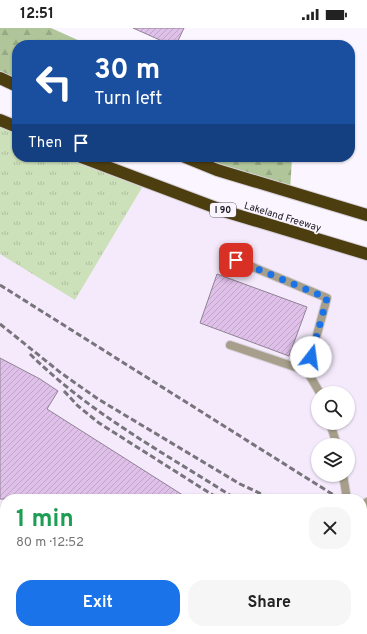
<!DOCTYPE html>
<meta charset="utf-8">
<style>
body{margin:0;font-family:Overpass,sans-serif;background:#f6f6f6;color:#222;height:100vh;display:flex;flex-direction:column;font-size:15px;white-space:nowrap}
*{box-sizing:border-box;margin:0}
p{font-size:13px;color:#767676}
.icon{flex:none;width:22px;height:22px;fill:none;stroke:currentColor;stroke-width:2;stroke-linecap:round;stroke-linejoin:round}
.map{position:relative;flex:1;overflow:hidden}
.drawer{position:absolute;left:0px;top:466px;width:367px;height:140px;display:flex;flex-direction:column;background:#fff;border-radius:16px 16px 0 0;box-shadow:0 1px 3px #0004}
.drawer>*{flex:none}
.top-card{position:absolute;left:12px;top:12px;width:343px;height:122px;border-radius:16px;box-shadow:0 1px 3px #0004;background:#1a4fa0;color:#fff;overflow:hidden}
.controls{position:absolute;left:311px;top:358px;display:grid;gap:8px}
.controls a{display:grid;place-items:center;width:44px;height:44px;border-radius:50%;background:#fff;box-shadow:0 1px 3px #0004;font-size:20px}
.pin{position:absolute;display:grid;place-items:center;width:34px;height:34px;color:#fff;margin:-17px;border-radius:8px;box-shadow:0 2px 6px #0006}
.me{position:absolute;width:44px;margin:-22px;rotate:15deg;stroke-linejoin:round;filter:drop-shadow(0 0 3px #0008)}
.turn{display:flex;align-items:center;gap:14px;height:84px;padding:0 16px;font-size:18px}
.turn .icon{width:52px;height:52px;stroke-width:2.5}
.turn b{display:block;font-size:28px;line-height:34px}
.then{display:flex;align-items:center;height:38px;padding:0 16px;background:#0003;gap:8px;font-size:15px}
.round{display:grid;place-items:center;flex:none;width:42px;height:42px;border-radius:16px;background:#f6f6f6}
.summary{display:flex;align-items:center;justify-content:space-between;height:68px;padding:0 16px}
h1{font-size:24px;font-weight:700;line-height:30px;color:#1e9e55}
.button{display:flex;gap:8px;margin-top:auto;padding:8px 16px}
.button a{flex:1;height:46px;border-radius:16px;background:#1a73e8;color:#fff;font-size:16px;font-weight:700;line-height:46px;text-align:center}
.button a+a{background:#f6f6f6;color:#222}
.status{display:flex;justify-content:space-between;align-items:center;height:28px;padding:0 20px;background:#fff;direction:ltr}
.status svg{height:11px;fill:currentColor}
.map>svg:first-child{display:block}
.built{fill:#f4eafc;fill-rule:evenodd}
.grass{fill:url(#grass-tufts)}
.forest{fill:url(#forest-firs)}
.building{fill:url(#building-hatch);stroke:#918296}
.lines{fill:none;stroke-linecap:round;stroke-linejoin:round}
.lane-casing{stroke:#d6d1da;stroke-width:10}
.street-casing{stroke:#d6d1da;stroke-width:14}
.secondary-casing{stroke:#d6d1da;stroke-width:14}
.highway-casing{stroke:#d6d1da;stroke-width:14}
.lane{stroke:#a79f8b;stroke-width:8}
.street{stroke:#a79f8b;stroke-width:12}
.secondary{stroke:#807558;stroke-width:12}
.highway{stroke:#4d3e10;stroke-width:12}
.rail{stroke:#78747c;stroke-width:3;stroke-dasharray:6 3;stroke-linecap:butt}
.route{stroke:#1a73e8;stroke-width:7;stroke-dasharray:0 12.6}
.labels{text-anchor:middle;stroke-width:3.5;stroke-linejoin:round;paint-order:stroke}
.shield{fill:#faf5fe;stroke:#5d5961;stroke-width:1}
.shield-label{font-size:9px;font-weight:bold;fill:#1a161e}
.street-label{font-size:10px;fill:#1a161e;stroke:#faf5fe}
</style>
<div class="status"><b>12:51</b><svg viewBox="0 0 49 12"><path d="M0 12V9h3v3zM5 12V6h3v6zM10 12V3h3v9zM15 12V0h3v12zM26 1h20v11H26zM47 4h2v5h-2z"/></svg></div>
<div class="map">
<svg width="367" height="606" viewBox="0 0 367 606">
<defs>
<pattern id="grass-tufts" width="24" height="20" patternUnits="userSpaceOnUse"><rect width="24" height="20" fill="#cce0b9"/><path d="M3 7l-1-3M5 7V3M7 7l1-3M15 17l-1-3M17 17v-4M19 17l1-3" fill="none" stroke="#afbf9f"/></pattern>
<pattern id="forest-firs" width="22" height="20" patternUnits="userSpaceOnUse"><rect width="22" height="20" fill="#b0c69a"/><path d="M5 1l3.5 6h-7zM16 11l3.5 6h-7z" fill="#97a984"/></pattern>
<pattern id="building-hatch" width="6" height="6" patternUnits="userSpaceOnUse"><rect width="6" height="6" fill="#dfc0e9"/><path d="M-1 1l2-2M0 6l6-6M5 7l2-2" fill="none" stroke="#bfa4c7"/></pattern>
</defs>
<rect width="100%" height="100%" fill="#faf5fe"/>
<path class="built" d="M146 153 367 226V606H0V226L75 272ZM318 365H348V395H318ZM318 417H348V447H318ZM5 471H362V601H5Z"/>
<path class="grass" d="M0 92 17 99V129H81L146 153 75 272 0 226Z"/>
<g class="forest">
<path d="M0 0H51L89 17H17V58L0 50Z"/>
<path d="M185 129H292L290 164Z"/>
</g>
<g class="building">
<path d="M133 0H184L176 17H171Z"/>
<path d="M217 246 307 279 289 328 200 295Z"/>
<path d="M0 330 40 351 58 363 47 381 189 471H0Z"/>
</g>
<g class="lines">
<defs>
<g id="lane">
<path d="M236 232 327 270 307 343 320 365"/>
<path d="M230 317 307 343"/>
<path d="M330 395 337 417"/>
<path d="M343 447 347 471"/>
<path d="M362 480 367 474"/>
<path d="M362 544 367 546"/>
</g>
<path id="street" d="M351 606V601"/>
<g id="secondary">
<path d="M0 569 5 572"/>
<path d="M51 601 59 606"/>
</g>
<g id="highway">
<path d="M0 50 17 58"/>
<path d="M0 92 17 99"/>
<path d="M81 129 227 184 367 226"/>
<path d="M185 129 217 142 367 187"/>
</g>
</defs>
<use href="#lane" class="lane-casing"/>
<use href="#street" class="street-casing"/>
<use href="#secondary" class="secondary-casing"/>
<use href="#highway" class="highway-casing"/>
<use href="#lane" class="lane"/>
<use href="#street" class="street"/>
<use href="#secondary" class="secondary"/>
<use href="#highway" class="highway"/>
<g class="rail">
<path d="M0 257 340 471"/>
<path d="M0 296 61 345 98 371 240 456 272 471"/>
<path d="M30 326C89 385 166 426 236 471"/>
<path d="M64 363 78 378 99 395 219 471"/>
<path d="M362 485 367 488"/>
<path d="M362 514 367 517"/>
</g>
</g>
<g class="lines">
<path class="route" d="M236 232 327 270 311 329"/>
</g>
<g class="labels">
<rect class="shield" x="210" y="175" width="26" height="14" rx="3"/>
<g class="shield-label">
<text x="223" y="185">I 90</text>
</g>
<g class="street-label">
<text transform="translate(283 188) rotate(17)" y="4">Lakeland Freeway</text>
</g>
</g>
</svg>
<div class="controls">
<a><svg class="icon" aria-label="search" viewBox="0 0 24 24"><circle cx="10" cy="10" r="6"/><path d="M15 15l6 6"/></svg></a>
<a><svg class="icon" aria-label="layers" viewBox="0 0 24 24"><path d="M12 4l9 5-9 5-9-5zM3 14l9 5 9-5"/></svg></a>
</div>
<div class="pin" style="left:236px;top:232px;background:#d93025"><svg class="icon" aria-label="arrive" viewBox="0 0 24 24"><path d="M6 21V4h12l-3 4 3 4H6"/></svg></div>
<svg class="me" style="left:311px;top:329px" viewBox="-20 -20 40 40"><circle r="19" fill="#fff"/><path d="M0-13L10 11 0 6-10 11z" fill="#1a73e8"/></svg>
<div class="top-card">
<div class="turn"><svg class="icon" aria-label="left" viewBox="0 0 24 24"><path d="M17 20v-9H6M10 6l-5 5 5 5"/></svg><div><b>30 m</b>Turn left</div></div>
<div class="then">Then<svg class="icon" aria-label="arrive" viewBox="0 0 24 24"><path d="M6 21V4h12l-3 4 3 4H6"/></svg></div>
</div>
<section class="drawer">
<div class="summary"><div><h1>1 min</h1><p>80 m · 12:52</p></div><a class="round"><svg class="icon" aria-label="close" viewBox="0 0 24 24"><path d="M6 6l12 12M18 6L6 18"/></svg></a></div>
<div class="button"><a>Exit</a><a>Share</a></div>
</section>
</div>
